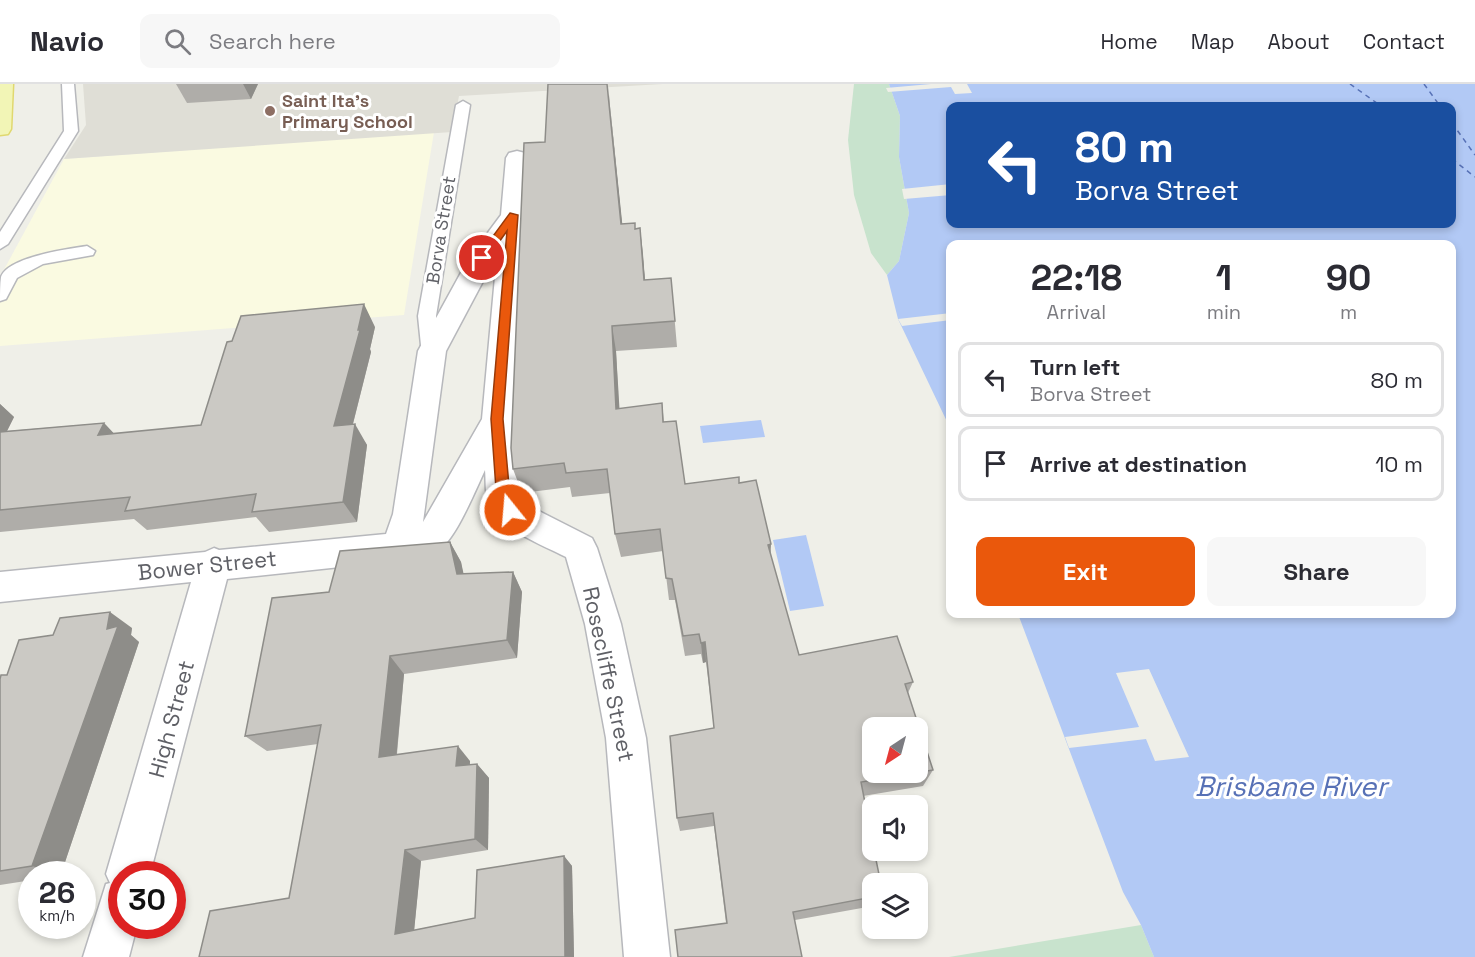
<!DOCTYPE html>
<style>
body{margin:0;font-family:"Space Grotesk",sans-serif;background:#f7f7f7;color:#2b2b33;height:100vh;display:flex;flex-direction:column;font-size:22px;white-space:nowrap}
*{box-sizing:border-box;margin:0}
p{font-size:20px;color:#7c7c81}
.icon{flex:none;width:33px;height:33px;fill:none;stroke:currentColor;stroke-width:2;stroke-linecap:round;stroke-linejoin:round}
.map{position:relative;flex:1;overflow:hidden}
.side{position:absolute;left:946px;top:156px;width:510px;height:378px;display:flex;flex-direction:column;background:#fff;border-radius:12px;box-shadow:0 3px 9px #0003}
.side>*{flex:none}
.top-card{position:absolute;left:946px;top:18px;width:510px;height:126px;border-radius:12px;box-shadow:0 3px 9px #0003;background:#1a4fa0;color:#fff;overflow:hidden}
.needle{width:39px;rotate:216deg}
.controls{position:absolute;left:862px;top:633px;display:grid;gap:12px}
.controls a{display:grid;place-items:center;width:66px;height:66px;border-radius:12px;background:#fff;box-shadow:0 3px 9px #0003;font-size:30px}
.speed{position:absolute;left:18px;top:777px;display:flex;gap:12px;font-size:30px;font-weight:700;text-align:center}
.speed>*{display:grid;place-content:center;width:78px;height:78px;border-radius:50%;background:#fff;box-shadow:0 3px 9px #0003;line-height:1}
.speed small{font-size:15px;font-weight:400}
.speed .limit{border:9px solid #d22;background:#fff;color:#111}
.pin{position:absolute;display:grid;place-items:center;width:51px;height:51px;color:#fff;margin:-26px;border:3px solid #fff;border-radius:50%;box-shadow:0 2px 6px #0007}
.me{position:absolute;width:66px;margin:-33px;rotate:343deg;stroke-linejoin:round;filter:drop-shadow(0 0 4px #0008)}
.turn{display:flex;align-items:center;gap:21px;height:126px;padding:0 30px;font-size:27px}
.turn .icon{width:78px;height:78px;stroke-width:2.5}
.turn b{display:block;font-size:42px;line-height:51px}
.eta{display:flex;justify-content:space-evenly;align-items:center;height:102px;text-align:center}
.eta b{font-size:36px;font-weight:600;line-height:42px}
.button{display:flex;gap:12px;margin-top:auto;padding:12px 30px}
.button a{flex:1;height:69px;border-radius:12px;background:#ea580c;color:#fff;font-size:24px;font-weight:600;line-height:69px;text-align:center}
.button a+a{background:#f7f7f7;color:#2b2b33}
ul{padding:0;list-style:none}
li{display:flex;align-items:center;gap:18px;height:75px;margin:0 12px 9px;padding:0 18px;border:3px solid #e1e1e2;border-radius:12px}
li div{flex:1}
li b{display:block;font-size:22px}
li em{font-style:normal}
header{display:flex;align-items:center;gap:36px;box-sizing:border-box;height:84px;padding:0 30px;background:#fff;border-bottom:2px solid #e1e1e2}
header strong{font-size:28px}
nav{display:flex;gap:33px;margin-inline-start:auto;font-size:21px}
.search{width:420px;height:54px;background:#f7f7f7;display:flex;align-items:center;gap:15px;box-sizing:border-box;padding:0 21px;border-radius:12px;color:#7c7c81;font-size:22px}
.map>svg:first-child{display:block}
.commercial{fill:#fafae1}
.education{fill:#dfded6}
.green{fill:#c8e3cd}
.water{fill:#b2c9f5;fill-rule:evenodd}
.pier{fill:#efefe8}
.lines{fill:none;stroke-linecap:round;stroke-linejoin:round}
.ferry{stroke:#5771b6;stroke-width:1.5;stroke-dasharray:5 4.5;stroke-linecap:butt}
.lane-casing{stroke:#b7b8bc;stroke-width:3}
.street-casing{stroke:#b7b8bc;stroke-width:3}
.primary-casing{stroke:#e0d86f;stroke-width:3}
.lane{fill:#fff;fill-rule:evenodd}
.street{fill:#fff;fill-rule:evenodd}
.primary{fill:#f2f5b6;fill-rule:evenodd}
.wall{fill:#afada9}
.shaded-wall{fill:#8e8d89}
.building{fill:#cbc9c4;stroke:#8e8d89;stroke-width:1.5;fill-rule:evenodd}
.route{fill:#ea580c;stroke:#983908;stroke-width:1.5}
.education-dot{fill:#8d6e63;stroke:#fff;stroke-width:2}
.labels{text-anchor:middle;stroke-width:6;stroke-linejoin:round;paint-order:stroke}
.far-education-label{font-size:18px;font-weight:bold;fill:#785e54;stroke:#fff;text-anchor:start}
.far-street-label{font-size:18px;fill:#5f6066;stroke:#fff}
.street-label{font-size:22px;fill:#5f6066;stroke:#fff}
.near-water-label{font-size:28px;font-style:italic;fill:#5771b6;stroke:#fff}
</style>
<header>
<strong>Navio</strong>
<div class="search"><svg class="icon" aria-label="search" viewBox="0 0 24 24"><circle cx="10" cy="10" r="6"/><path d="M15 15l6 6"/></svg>Search here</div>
<nav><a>Home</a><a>Map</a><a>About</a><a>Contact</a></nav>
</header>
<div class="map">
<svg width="1475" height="873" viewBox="0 0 1475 873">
<rect width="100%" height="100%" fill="#efefe8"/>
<path class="commercial" d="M434 48 404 231 0 262V193L64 75Z"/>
<path class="education" d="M83 0H663L459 12 452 48 64 75 86 41Z"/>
<g class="green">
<path d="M854 0H889L900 32 899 73 909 129 899 177 887 191 871 169 854 111 848 56Z"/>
<path d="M1141 841 1154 873H949Z"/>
</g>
<g class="water">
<path d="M889 0H1475V873H1154L1141 841 1123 808 1018 530H1452V160H951V346L898 235 887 191 899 177 909 129 899 73 900 32ZM951 22H1452V140H951Z"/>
<path d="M761 336 765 353 703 359 700 342Z"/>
<path d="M806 451 824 522 790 527 773 456Z"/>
</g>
<g class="pier">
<path d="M931 0H967L972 9 955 10 951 3 888 8 886 4Z"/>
<path d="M951 100V111L904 115 902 105Z"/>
<path d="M951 229V236L902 242 898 235Z"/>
<path d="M1149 585 1189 673 1155 677 1146 655 1069 664 1065 653 1139 643 1116 589Z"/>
</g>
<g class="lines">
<g class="ferry">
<path d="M1350 0 1381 22"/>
<path d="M1424 0 1440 22"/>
<path d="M1452 39 1475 71"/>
<path d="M1452 75 1475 93"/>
</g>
<defs>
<g id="lane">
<path d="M62 0H74L78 47 8 160 0 165V148L64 47Z"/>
<path d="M463 17 470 21 436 232 440 271 437 275 431 277 425 275 422 271 418 232 456 21Z"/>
<path d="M87 162 95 167 93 171 43 180 17 194 6 215 0 217C0 209 0 200 1 193 8 173 68 165 87 162Z"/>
</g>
<path id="street" d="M517 67 525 69 528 74 512 335 520 414 527 421 592 454 597 464 621 540 646 654 670 873H624L606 654 585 540 566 473C545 462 495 443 488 419 485 410 486 396 485 386 476 405 457 452 441 464 435 470 423 472 415 475L227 495 150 790H122V842H137L129 873H83L106 800 110 799 106 790 191 498 0 518V488L205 468 214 464 219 466 386 450 393 430 418 267 469 174 501 131 506 74 509 69ZM497 171 482 335 423 438 446 267Z"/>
<path id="primary" d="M0 0H13L11 45 8 50 0 51Z"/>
</defs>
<use href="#lane" class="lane-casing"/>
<use href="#street" class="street-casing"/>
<use href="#primary" class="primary-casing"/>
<use href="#lane" class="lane"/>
<use href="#street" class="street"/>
<use href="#primary" class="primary"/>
</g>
<g class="wall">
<path d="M176 0H258L251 15 187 19Z"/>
<path d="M609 12 622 140 636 145 640 144 645 196 671 194 677 263 616 267 619 325 662 319 664 338 685 400 739 399 770 471 799 571 913 598 908 609 933 686 923 702 863 712 873 800V822L795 836 726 839 714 742 680 747 677 734 714 644 706 578 703 579 701 570 685 572 675 516H669L663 467 621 473 615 450 610 409 572 413 570 403 522 409 513 385 545 58Z"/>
<path d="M375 243 370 265 371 268 353 340 367 361 357 438 269 448 256 433 147 446 134 435 0 448V320L14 333 7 347 104 339 114 350 201 341 232 257Z"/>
<path d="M450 458 461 478 463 490 513 488 522 508 517 574 404 590 397 670 470 677V680H477L489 694 488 766 421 777 414 846 475 834 564 772 572 782 574 873H199L289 814 318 660 267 667 245 652 329 508Z"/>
<path d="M132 544 131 551 139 558 61 790H32V796L0 801V595L7 591Z"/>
</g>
<g class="shaded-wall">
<path d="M243 0H258L251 15Z"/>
<path d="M608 0 609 12 625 166 621 140Z"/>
<path d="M640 144 643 170 647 222 644 196Z"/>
<path d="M364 220 375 243 370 265 371 268 347 363 334 342Z"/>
<path d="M612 242 616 267 621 350 616 325Z"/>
<path d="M0 320 14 333 0 361Z"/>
<path d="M104 339 124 360 98 351Z"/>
<path d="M355 340 367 361 357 438 343 418Z"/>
<path d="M450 458 461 478 468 510 457 490Z"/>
<path d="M771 460 770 482 768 461Z"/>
<path d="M513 488 522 508 517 574 507 556Z"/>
<path d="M110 528 132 544 131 551 139 558 61 790H59L32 782 107 545Z"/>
<path d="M705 558 706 578 703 579 701 559Z"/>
<path d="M390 572 404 590 395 687 379 673Z"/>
<path d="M458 662 470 677 469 696 456 682Z"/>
<path d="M477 680 489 694 488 766 475 755Z"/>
<path d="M405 766 421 777 413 858 395 850Z"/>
<path d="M564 772 572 782 574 873H565Z"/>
</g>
<g class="building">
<path d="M548 0H607L621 140 635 139V145L640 144 644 196 671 194 675 237 612 242 616 325 662 319 663 338 676 337 685 400 739 393V399L756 396 771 460 768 461 799 571 897 552 913 598 905 600 933 686 861 698 873 760V766H874L881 800H873V813L793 828 802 873H678L675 846 727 839 713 729 677 734 670 652 714 644 705 558 701 559 699 550 683 552 672 495 666 494 660 445 615 450 607 385 566 389 564 379 513 385 511 364 524 59 545 58ZM873 644H918V688H873Z"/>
<path d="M364 220 358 246H360L334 342 355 340 343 418 252 428 256 410 125 427 130 413 0 426V348L104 339 98 351 201 341 227 258 232 257 241 232Z"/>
<path d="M450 458 457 490 513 488 507 556 390 572 379 673 458 662 456 682 477 680 475 755 405 766 395 850 475 834 477 786 564 772 565 873H199L210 827 289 814 321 641 245 652 272 514 329 508 340 467Z"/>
<path d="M110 528 107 545 118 542 32 782 0 787V595L1 591H7L19 556 53 551 60 534Z"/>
</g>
<path class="route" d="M510 129 518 131 503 335 510 413 517 426 510 432 505 430 497 419 491 335 507 147 486 176H478L477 174Z"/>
<circle class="education-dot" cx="270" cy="27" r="6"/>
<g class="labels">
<g class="far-education-label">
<text x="282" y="23">Saint Ita's<tspan x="282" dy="21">Primary School</tspan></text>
</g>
<g class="far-street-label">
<text transform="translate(441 146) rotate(-81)" y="6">Borva Street</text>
</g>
<g class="street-label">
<text transform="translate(207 481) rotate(-6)" y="8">Bower Street</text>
<text transform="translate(609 590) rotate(78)" y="8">Rosecliffe Street</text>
<text transform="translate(171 635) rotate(-75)" y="8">High Street</text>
</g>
<g class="near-water-label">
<text x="1291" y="712">Brisbane River</text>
</g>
</g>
</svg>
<div class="controls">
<a><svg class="needle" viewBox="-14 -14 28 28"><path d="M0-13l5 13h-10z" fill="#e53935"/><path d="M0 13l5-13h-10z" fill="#7c7c81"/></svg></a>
<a><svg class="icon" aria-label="sound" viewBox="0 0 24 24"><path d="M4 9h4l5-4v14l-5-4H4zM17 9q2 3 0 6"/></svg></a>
<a><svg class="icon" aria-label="layers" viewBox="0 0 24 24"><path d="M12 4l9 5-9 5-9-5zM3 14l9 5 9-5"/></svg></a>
</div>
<div class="speed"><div>26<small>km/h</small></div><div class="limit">30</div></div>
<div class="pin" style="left:482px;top:174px;background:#d93025"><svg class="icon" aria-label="arrive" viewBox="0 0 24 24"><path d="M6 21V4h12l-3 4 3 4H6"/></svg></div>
<svg class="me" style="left:510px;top:426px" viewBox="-20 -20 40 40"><circle r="17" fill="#ea580c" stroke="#fff" stroke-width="3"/><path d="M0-11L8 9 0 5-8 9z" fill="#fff"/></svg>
<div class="top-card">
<div class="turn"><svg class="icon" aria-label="left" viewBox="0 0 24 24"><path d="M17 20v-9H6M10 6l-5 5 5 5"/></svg><div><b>80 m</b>Borva Street</div></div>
</div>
<section class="side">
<div class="eta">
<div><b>22:18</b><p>Arrival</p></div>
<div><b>1</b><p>min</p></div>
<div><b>90</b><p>m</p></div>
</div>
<ul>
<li><svg class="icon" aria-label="left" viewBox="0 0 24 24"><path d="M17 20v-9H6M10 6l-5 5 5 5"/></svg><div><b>Turn left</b><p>Borva Street</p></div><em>80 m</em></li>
<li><svg class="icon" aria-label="arrive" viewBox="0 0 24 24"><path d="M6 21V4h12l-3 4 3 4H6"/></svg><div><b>Arrive at destination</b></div><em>10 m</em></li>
</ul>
<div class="button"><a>Exit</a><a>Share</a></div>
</section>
</div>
